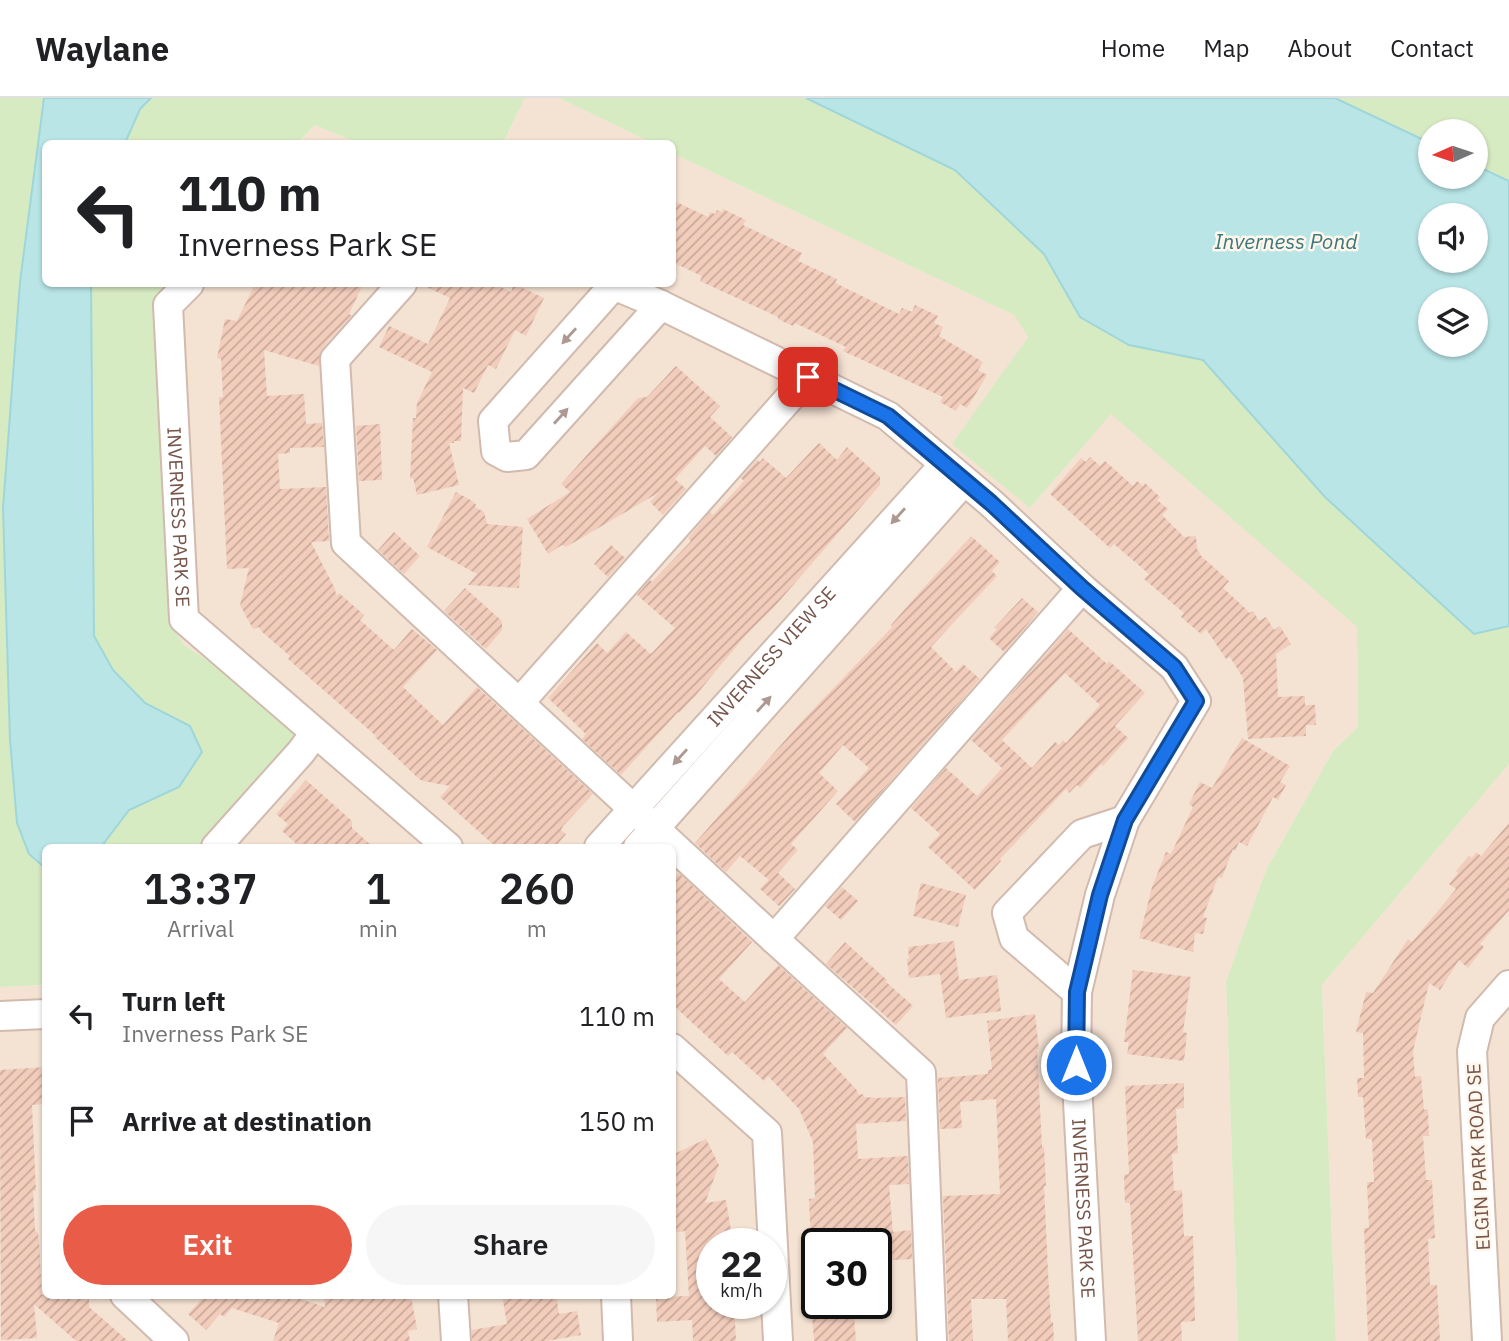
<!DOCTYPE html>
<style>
body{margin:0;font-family:"IBM Plex Sans",sans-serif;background:#f6f6f6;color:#202124;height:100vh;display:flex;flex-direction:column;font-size:26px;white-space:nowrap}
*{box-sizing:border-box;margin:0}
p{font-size:23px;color:#757577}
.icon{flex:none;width:38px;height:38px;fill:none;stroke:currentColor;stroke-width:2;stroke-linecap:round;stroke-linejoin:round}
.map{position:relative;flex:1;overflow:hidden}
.details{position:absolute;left:42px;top:746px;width:634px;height:455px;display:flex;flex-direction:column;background:#fff;border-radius:10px;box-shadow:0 2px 5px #0004}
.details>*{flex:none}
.guide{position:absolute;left:42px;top:42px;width:634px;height:147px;border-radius:10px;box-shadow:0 2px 5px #0004;background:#fff;color:#202124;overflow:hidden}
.needle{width:46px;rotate:267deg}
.buttons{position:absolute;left:1418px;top:21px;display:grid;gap:14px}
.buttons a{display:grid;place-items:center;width:70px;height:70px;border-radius:50%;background:#fff;box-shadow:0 2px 5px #0004;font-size:35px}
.speed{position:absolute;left:696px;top:1130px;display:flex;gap:14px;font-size:35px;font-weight:700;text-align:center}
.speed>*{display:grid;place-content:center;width:91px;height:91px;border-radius:50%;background:#fff;box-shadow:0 2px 5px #0004;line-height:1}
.speed small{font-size:18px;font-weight:400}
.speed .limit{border:4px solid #111;border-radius:10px;background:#fff;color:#111}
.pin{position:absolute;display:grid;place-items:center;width:60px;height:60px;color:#fff;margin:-30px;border-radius:14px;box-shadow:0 4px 10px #0006}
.me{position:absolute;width:77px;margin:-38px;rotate:0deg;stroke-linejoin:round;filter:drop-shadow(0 0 5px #0008)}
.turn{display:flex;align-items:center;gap:24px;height:147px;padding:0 21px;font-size:32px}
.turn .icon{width:91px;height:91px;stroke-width:2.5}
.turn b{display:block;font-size:49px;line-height:60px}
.eta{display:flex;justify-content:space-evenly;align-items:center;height:119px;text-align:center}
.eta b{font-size:42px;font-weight:600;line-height:49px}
.action{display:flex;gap:14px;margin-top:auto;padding:14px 21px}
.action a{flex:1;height:80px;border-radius:42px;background:#e85c48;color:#fff;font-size:28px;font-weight:600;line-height:80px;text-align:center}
.action a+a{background:#f6f6f6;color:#202124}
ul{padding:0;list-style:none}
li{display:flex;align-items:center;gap:21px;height:105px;padding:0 21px}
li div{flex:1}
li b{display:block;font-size:26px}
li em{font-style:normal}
header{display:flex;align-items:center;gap:42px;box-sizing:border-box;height:98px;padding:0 35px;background:#fff;border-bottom:2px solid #e0e0e0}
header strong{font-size:33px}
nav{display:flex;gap:38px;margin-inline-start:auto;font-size:24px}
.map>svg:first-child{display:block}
.residential{fill:#f4e2d3;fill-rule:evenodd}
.park{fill:#d7ebc3;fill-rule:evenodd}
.water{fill:#b9e5e7;stroke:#9fd6d9;stroke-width:2;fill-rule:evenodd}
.building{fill:url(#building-hatch);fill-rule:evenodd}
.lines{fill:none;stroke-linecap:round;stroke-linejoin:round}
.minor-casing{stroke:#d1baae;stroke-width:32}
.minor{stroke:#fff;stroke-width:28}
.oneway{fill:#ad9992}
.route-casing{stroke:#114b97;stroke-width:18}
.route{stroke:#1a73e8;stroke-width:12}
.labels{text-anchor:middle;stroke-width:5;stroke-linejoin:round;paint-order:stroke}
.street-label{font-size:19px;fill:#76554a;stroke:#fff6ec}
.water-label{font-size:21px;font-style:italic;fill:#3c787c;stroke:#fff6ec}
</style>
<header>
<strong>Waylane</strong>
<nav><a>Home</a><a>Map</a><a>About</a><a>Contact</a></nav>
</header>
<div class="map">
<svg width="1509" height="1243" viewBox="0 0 1509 1243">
<defs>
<pattern id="building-hatch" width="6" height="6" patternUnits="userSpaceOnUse" patternTransform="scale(1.75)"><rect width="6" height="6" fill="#f3cdbc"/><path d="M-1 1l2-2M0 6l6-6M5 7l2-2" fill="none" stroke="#c9a99b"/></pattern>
</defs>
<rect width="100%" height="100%" fill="#fdf1e5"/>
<g class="residential">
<path d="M525 0H559L652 45 503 46Z"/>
<path d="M315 27 358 45 298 46Z"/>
<path d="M672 55 1014 217 1028 239 953 346 1030 410 1111 315 1357 529 1358 629 1333 653 1266 772 1226 883 1238 1243H0V889L45 887 46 1197H672V749H199L298 637 216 568 184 547 168 521 169 493 153 219 156 199 168 186H672ZM712 1146H772V1206H712ZM817 1146H877V1206H817Z"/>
<path d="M1509 666V1243H1336L1322 887Z"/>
</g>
<g class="park">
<path d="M0 0H525L503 45H358L315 27 298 45 46 46V186H168L156 199 153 219 166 306 168 521 184 547 216 568 298 637 199 749H46L45 887 0 889Z"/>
<path d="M559 0H1509V666L1322 887 1336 1243H1238L1226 883 1266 772 1333 653 1358 629 1357 529 1111 316 1030 410 952 346 1028 239 1014 217 672 55V46L652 45ZM1430 33H1475V79H1430ZM1430 117H1475V163H1430ZM1430 201H1475V247H1430Z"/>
</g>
<g class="water">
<path d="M44 0H151L140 11 125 45 46 46V186H91L94 538 113 572 145 605 190 628 202 654 179 689 129 712 101 749H46L45 770 29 756 17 725 10 642 3 410 20 184Z"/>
<path d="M806 0H1335L1430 45V79H1475V67L1509 83V528L1474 536 1325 399 1203 262 1129 247 1080 219 1044 156 955 72ZM1430 117H1475V163H1430ZM1430 201H1475V247H1430Z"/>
</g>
<g class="building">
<path d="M672 102 708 119 710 114 715 116 717 112 722 114 723 111 746 122 743 127 802 155 798 163 837 181 835 185 899 216 902 210 912 214 915 207 938 218 934 225 943 229 939 238 983 264 978 272 987 277 967 310 960 306 956 313 940 304 943 299 843 253 846 249 795 225 793 228 778 221V219L700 183 702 178 672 164Z"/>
<path d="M255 186H363L349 216 351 217V218L331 240H330L320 255 319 268 264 252 267 298 304 296 306 326 322 325 324 349 290 350V355L278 356 280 391 326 389 329 443 311 444 335 491 336 498 339 495 364 517 360 522 394 552 412 531 437 552 403 589 443 627 477 589 593 696 563 728 561 732 566 736 555 749H496L440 699 450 688 423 683 419 681 375 639 376 638 288 561 290 558 261 533 259 529 253 531 240 507 249 470 227 471 219 299H223L221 261 217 260 225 221 237 223Z"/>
<path d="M420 186H494L511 194 514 186 544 200 526 238 515 232 496 271 488 267 474 295 463 290 461 343H454V345H449L459 387 417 397 413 380 410 381 413 320H416L417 305 432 274 379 249 389 228 428 246 450 200Z"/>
<path d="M676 268 720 308 710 319 732 339 716 358 705 348 675 381 686 391 663 417 650 404 658 395 566 449 562 447 548 456 527 421 570 394 561 386 638 300 647 299Z"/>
<path d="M380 326 382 382 359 383 356 328Z"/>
<path d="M819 345 837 362 847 349 880 379V387L775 508 745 538 696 597 679 615 678 614 621 677 582 641 586 636 548 600 597 545 607 555 626 534 651 556 675 530 637 497 650 482 652 484 691 443 688 440 710 414 713 417 744 383 741 380 757 362 760 364 763 360 786 380Z"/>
<path d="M1090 359 1100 368 1105 363 1133 388 1137 383 1143 388 1145 385 1160 399 1157 402 1168 411 1162 417 1184 439 1196 438 1197 451 1200 455 1199 456 1229 483 1223 490 1246 511 1249 515 1253 513 1259 523 1266 519 1274 532 1280 528 1291 546 1276 556 1278 599 1305 598V607H1315L1316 627H1306V638L1248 641 1243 580 1230 559 1226 561 1206 531 1201 536 1181 519 1184 515 1144 481 1149 476 1114 446 1110 450 1050 396 1081 360 1086 364Z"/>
<path d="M456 394 474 404 473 405 476 406 475 409 484 414 487 426 523 429 519 490 468 487 477 476 427 449Z"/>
<path d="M394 434 420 458 404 476 378 452Z"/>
<path d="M971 438 1000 464 992 473 997 478 931 549 956 574 963 566 980 581 855 724 836 706 869 670 843 647 819 675 838 693 791 746 798 752 778 775 795 791 779 808 760 791 769 782 740 758 726 774 695 745 801 624 892 529 891 527 918 496Z"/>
<path d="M611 447 625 460 608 479 594 466Z"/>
<path d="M465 490 502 523V532L486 551 444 513Z"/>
<path d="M1022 500 1038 514 1004 554 989 540 997 531 994 530Z"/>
<path d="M1068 531 1107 566 1109 563 1145 595 1115 628 1128 640 1103 668 1101 666 1080 690 1077 687 1069 695 1066 691 1000 761 1001 763 975 792 928 749 940 736 911 710 946 670 977 698 1002 670 971 642ZM1065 575 1100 607 1066 645 1063 642 1059 647 1055 644 1032 670 1002 642Z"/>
<path d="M1242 640 1290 668 1280 684 1286 687 1278 702 1273 699 1247 748 1239 744 1235 753 1233 751 1222 780 1218 779 1203 819 1207 820 1203 836 1195 835 1193 854 1139 840 1152 789 1166 754 1171 756 1193 709 1189 706 1200 684 1212 690Z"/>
<path d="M306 682 352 723V730L373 749H300L282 733 288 726 276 716Z"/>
<path d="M1509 725V812L1480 846 1484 849 1468 870 1459 862 1440 892 1429 885 1413 953 1415 979 1421 978 1424 1012 1428 1011 1429 1038H1423L1426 1082H1432L1435 1140 1428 1141 1430 1187H1437L1440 1243H1368L1364 1130H1369L1367 1084H1374L1372 1041H1366L1363 999H1358L1357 980H1364L1363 935 1356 934 1366 894 1373 895 1408 841 1412 844 1456 791 1449 786 1458 775 1456 773 1469 758 1472 760 1476 754 1481 758Z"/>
<path d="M679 775 752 844 719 881 745 904 778 867 847 930 823 956 856 991 859 997 863 996 864 999 876 1000 905 999 906 1023 856 1026 858 1061 908 1058 909 1086 889 1087 893 1134 911 1132 912 1161 877 1163V1146H811L809 1101 815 1100 813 1044 799 1011 768 978 764 983 732 954 728 958 672 906V783Z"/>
<path d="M921 785 966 797 958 829 913 818Z"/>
<path d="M842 789 858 803 841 822 825 808Z"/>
<path d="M954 843 959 882 997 877 1001 913 946 920 940 876 909 880 907 861H909L908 849Z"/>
<path d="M845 844 888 883H885L913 908 896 927 826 866Z"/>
<path d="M1133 872 1191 879 1183 934 1187 935 1184 963 1127 956 1129 944H1124Z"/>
<path d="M1035 916 1039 951H1037L1042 1049H1044L1046 1088H1044L1048 1174 1051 1224H1053L1054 1243H1008L1006 1201H971L973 1243H949L943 1098 1000 1096 996 1001 960 1004 962 1030 940 1031 938 980 988 976V972L992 971 987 923Z"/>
<path d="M46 969V1006L32 1007 36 1093H33L35 1132 38 1135 39 1144 42 1197H89V1209L128 1243H76L34 1206 37 1240 1 1242 0 972Z"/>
<path d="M1184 985V1010L1176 1011 1178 1055 1172 1056 1174 1093 1182 1092 1184 1138H1193L1195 1223 1181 1224 1182 1243H1138L1130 1105H1125L1124 1077 1129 1076 1125 988Z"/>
<path d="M706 1041 719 1067 705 1105 726 1102 732 1139 712 1142V1206H734L736 1243H693L692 1222 657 1224 656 1199 689 1198 685 1133 672 1135V1057Z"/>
<path d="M201 1197H288L325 1209 324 1200 338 1199V1197H396V1201L411 1198 417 1231 408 1233 410 1243H273L279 1225 232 1210 224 1219 220 1216 206 1232 188 1216 203 1200Z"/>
<path d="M502 1197H556L559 1216 577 1213 581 1237 546 1243H472V1232L507 1226Z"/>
<path d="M811 1206H853L856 1243H814Z"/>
</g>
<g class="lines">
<defs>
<g id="minor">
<path id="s1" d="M189 186 168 207 184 521 448 749"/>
<path d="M402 186 335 261 346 445 774 841"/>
<path id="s2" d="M611 186 661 207 888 318 991 405 1082 490 1174 569 1196 603 1125 722 1100 797 1077 894 1076 967 1091 1243"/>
<path d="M614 187 493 323 496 353 507 359 526 357 661 207"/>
<path d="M519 605 808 279"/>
<path d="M216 749 301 654 315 635"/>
<path id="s3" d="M599 749 944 367"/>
<path d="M638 749 964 383"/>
<path d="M1077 894 1014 840 1007 815 1082 736 1125 722"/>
<path d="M0 918 46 916"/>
<path d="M672 950 767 1035 778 1243"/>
<path d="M125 1197 174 1243"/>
<path d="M453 1197 456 1243"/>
<path d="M616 1197 618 1243"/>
<path d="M932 1243 921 975 774 841 1082 490"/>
<path d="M1487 1243 1472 953 1480 920 1509 887"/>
</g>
</defs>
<use href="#minor" class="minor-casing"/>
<use href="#minor" class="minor"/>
</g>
<defs><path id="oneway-solid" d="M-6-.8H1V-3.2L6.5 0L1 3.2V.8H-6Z" transform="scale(1.75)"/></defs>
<g class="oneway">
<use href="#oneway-solid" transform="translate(569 238) rotate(132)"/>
<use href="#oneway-solid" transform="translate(561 318) rotate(-48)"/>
<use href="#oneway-solid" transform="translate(898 418) rotate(132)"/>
<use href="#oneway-solid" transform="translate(764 606) rotate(-48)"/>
<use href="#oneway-solid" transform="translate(680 659) rotate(132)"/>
</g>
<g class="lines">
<defs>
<path id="route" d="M808 279 888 318 991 405 1082 490 1174 569 1196 603 1125 722 1100 797 1077 894 1076 967"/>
</defs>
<use href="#route" class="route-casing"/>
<use href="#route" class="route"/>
</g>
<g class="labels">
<g class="street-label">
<text dy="7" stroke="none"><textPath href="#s1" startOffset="242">INVERNESS PARK SE</textPath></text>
<text dy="7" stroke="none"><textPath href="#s3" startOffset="257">INVERNESS VIEW SE</textPath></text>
<text transform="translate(1478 1059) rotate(-93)" y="7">ELGIN PARK ROAD SE</text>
<text dy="7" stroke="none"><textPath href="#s2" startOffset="1262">INVERNESS PARK SE</textPath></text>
</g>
<g class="water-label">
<text x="1286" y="151">Inverness Pond</text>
</g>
</g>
</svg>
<div class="buttons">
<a><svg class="needle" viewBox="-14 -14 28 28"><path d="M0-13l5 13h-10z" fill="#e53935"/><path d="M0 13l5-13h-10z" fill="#757577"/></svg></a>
<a><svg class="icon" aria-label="sound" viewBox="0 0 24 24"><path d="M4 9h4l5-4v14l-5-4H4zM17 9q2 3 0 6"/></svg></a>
<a><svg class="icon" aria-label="layers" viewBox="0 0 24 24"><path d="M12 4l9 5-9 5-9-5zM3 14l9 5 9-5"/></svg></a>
</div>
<div class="speed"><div>22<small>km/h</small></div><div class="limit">30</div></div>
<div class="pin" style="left:808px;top:279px;background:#d93025"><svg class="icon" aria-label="arrive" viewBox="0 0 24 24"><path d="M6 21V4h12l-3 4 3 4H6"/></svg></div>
<svg class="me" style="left:1076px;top:967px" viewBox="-20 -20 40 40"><circle r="17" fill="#1a73e8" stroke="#fff" stroke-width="3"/><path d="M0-11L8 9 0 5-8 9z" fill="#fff"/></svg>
<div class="guide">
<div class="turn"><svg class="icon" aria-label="left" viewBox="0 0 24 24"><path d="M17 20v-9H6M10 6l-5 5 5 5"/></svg><div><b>110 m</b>Inverness Park SE</div></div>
</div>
<section class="details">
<div class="eta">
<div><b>13:37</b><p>Arrival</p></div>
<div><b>1</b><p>min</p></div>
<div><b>260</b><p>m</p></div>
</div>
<ul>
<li><svg class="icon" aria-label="left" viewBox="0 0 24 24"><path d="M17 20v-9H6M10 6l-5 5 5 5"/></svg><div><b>Turn left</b><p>Inverness Park SE</p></div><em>110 m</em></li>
<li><svg class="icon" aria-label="arrive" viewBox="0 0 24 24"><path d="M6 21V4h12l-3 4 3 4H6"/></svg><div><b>Arrive at destination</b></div><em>150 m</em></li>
</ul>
<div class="action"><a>Exit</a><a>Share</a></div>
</section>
</div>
